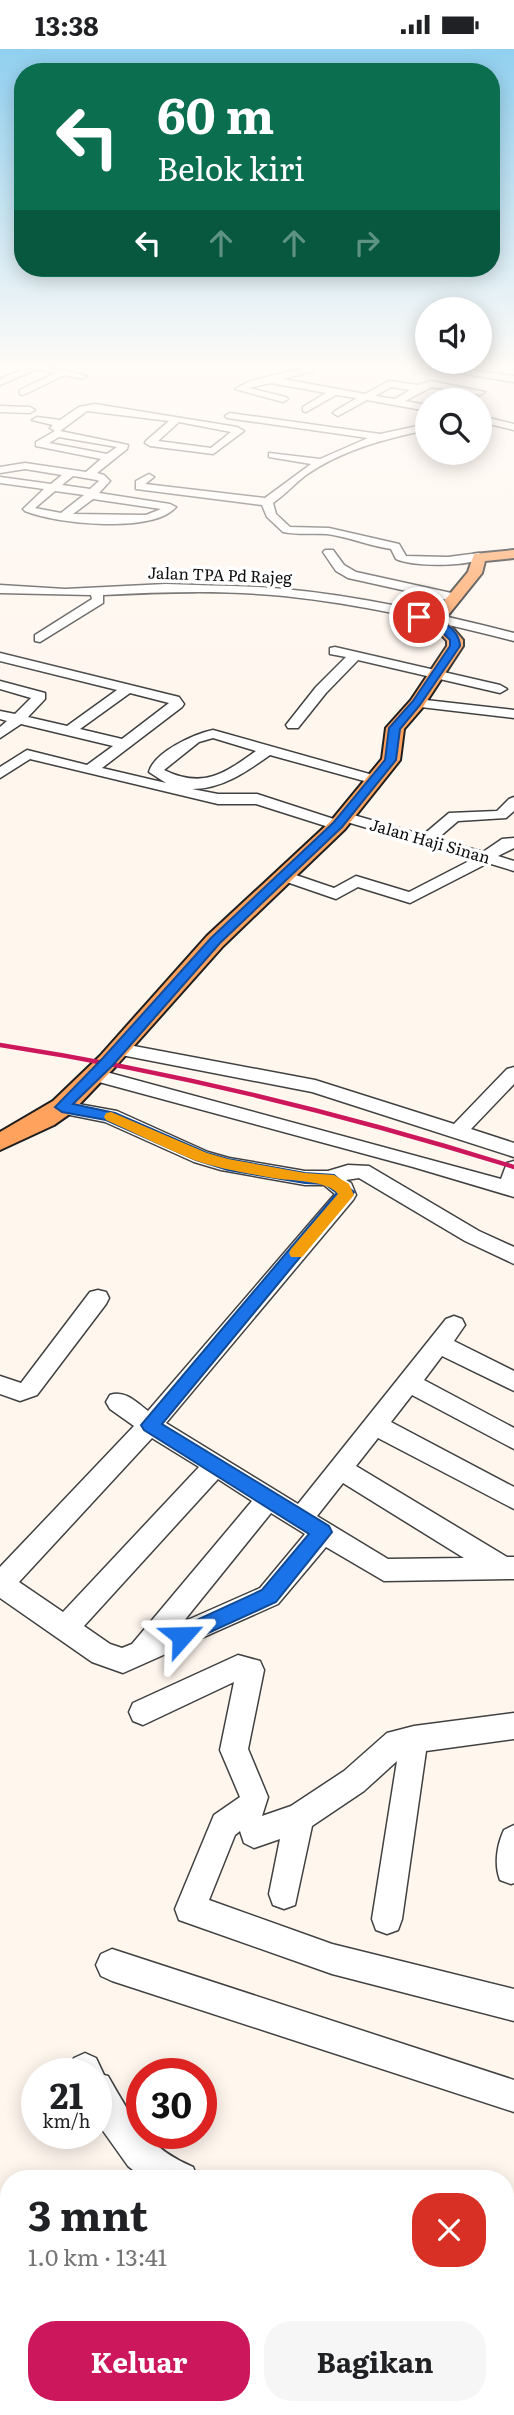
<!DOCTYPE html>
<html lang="id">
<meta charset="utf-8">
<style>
body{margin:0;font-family:Literata,serif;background:#f6f6f6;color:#202124;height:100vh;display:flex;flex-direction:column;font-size:26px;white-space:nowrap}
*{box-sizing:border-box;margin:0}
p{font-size:23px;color:#757577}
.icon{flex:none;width:38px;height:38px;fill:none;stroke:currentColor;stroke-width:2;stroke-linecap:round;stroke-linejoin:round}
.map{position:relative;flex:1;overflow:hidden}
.sheet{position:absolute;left:0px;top:2121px;width:514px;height:245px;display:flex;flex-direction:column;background:#fff;border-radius:28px 28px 0 0;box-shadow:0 4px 18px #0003}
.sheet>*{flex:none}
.guide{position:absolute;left:14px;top:14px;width:486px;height:214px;border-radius:28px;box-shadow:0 4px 18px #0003;background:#0b6e4f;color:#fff;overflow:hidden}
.tools{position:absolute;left:415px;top:248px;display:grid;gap:14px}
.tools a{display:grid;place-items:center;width:77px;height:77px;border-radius:50%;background:#fff;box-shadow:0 4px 18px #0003;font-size:35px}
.speed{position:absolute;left:21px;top:2009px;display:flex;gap:14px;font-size:35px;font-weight:700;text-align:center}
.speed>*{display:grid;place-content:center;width:91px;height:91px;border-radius:50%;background:#fff;box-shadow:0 4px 18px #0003;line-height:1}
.speed small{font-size:18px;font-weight:400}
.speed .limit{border:10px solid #d22;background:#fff;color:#111}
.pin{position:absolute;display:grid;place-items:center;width:60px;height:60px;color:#fff;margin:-30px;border:4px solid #fff;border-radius:50%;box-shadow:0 2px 7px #0007}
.me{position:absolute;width:77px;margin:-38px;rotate:65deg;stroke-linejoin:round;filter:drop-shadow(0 0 5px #0008)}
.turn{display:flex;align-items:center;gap:24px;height:147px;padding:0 28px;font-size:32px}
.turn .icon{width:91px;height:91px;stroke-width:2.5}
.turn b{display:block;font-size:49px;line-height:60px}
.lanes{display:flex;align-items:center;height:66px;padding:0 28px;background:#0003;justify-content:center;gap:35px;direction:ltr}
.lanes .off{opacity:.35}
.round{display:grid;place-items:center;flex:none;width:74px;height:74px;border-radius:28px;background:#f6f6f6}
.head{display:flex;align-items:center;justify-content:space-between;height:119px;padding:0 28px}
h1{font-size:42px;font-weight:700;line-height:52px}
.button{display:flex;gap:14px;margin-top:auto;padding:14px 28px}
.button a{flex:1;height:80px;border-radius:28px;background:#cc175c;color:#fff;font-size:28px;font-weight:700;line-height:80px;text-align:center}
.button a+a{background:#f6f6f6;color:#202124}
.status{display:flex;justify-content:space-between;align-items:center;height:49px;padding:0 35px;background:#fff;direction:ltr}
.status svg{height:19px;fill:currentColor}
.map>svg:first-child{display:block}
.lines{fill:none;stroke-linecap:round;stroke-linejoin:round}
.minor-casing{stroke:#414141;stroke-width:3}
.major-casing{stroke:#1f1f1f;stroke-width:4}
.minor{fill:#fff;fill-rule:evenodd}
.major{fill:#ffa25e;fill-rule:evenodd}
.rail{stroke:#cc175c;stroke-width:4.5}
.route{fill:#1a73e8;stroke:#114b97;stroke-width:2}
.slow{fill:#f59e0b}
.labels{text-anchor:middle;stroke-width:7;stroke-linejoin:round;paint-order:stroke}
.far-street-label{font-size:16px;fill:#0e0e0e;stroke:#fff}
</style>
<div class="status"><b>13:38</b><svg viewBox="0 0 49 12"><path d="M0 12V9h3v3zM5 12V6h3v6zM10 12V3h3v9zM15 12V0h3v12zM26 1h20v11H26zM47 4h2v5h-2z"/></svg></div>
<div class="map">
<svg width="514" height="2366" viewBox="0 0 514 2366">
<rect width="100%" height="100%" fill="#fff6ee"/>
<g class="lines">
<defs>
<g id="minor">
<path d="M22 315H38L87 327 82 330 65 326 23 346 20 345V341L55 324 37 320 0 336V330L27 318Z"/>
<path d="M402 315H424L514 327V333Z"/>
<path d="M311 317 314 318V322L283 330 365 345 389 332 418 336 431 332 485 343 480 346 432 338 405 352 427 356V362L367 351 338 367 333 364 335 362 357 349 336 346 306 363 303 362V358L326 344 271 334 249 339 286 348 288 350 283 353 235 340 250 332ZM391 338 410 341 395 350 375 347Z"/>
<path d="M95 355 237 378 244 382 213 405 150 397 145 394 146 392 169 372 87 362 60 382 128 396 127 400 97 424 104 426 110 432 99 444 170 455 176 458C153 485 56 475 25 462L23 460 44 440 0 434V428L51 435 62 426 25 420 0 424V418L25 414 86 423 101 410 36 397V393L55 382 50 379 53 376 32 371 37 368 60 371 79 358ZM179 373 231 383 211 399 158 392ZM59 388 117 398 107 405 49 394ZM73 427 97 431 99 432 90 440 62 436ZM55 442 84 446 61 464 35 459ZM93 450 161 460 146 466 73 465Z"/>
<path d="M0 357 30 358 35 361 30 364 0 363Z"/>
<path d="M230 364 380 385 427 375V381C384 390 342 401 306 426 294 435 285 446 273 454L276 465 290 478 329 479 399 495 406 507 448 508 479 504 485 508C471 518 412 518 396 510L391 500C369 497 350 488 327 485 313 484 298 486 283 483L267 468 262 456 136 440V432L149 425 154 428 145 435 265 449 311 415 269 408V404L320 410 368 389 227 369 225 367Z"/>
<path d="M480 367 514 375V381L480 373Z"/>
<path d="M325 501H333L344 516 356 523 456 545 462 549 456 553 348 529 336 522 323 503Z"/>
<path d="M166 535C205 537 245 536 284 540 361 547 439 565 514 584V592C439 573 361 555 284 547 224 541 163 543 103 546V554L40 593 35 592V586L92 550 91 546 0 544V536L65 540Z"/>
<path d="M335 598 500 636 507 640 500 644 358 611 326 644 298 679H288L286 676 316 638 346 608 330 605V599Z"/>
<path d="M0 604 179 648 184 655 182 658 102 719 166 734 149 723C154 703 194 685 213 681L380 728 382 731 375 735 270 706C246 723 222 740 192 740L218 745H257L343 773 346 776 338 781 256 755H218L30 710 0 729V718L27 701 87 716 113 697 21 675 0 689V678L7 672 0 670V662L15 665 31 649 0 640V632L45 644V650L28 668 67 677 117 641 0 612ZM130 644 169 654 122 690 80 680ZM213 689 256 702C224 725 203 740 164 721L199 693Z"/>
<path d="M417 650 514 661V669L412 657 410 654Z"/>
<path d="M514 748V762L506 769 458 772 437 790 483 803 502 790 514 789V799L498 807 514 812V822L488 814 410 854 358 838 336 850 278 830 276 827 284 822 334 839 356 827 409 843 473 810 340 771 337 768 340 765H350L423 786 449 764 497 762 509 750Z"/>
<path d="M118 994 315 1031 454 1075 507 1020 514 1018V1035L471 1080 514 1094V1108L312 1043 111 1004 109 1000 111 996Z"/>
<path d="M95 1020 501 1130 507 1114 514 1112V1148L413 1118 88 1030 86 1026 88 1022Z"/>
<path d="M62 1052 117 1062 208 1103 229 1109 305 1122H328L348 1116 369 1117 479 1182 514 1198V1215L465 1192 359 1129 346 1131 351 1134 356 1146 353 1151 166 1374 298 1455 446 1270 454 1267 462 1270 465 1276 454 1292 514 1322V1342L442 1307 424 1331 514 1379V1400L412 1346 391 1373 514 1438V1460L378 1389 356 1417 507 1508H514V1530L384 1532 326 1498 278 1555 123 1624 92 1613 0 1549V1518L134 1377 110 1360 106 1353 110 1346C125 1341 136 1353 148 1362L335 1145 324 1136H305L221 1121 194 1113 105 1073 55 1063 52 1058 55 1053ZM152 1389 199 1418 63 1563 19 1533ZM218 1430 252 1452 132 1595 122 1599 110 1595 84 1577ZM343 1434 464 1509 388 1510 317 1467ZM271 1464 305 1485 260 1539 183 1573Z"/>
<path d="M98 1241 106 1243 109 1249 106 1255 37 1346 20 1352 0 1345V1327L21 1334 90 1243Z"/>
<path d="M238 1606 260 1612 264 1621 248 1700 268 1748 262 1767 291 1757 344 1722 387 1684 414 1677 514 1664V1690L426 1702 402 1870 398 1881 387 1885 376 1881 372 1870 397 1712 364 1742 312 1777 295 1856 284 1860 273 1856 269 1845 280 1790 254 1799 244 1794 240 1782 235 1786 209 1851 332 1895 514 1940V1972L332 1925 179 1871 175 1860 214 1766 240 1748 220 1701 234 1633 143 1676 133 1672 129 1663 133 1654Z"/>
<path d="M514 1776V1834L511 1835 500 1831C494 1815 497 1796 504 1781Z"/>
<path d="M112 1900 514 2031V2063L112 1932 101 1927 96 1916 101 1905Z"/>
<path d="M85 2004 96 2009 104 2026 108 2027C132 2069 147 2099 193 2118L198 2130H144L128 2117 96 2072V2025H71L69 2020 74 2009Z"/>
<path d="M506 2221 514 2224V2260L506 2257Z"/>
<path d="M0 2313 9 2316V2357H25L20 2366H0Z"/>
<path d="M206 2357H262L266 2366H209Z"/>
</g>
<path id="major" d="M514 501V509L485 512 482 524 445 570 463 591V597L423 658 404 680 400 711 345 780 223 897 116 1017 71 1064 54 1076 0 1101V1083L53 1052 100 1007 207 887 331 772 382 710 386 679 411 651 447 597V592L431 574 430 569 468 523 474 505Z"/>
</defs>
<use href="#minor" class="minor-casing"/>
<use href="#major" class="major-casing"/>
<use href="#minor" class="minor"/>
<use href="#major" class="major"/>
<path class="rail" d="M0 996C175 1023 345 1065 514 1118"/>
</g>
<linearGradient id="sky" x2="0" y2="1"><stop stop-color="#90d0f0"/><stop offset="0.49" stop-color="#fffbf7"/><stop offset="1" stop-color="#fffbf7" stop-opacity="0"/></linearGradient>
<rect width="514" height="646" fill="url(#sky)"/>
<path class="route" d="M419 565C435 568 459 577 460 597L420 656 400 680 396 711 342 778 220 894 113 1016 73 1055 115 1064 207 1104 228 1110 305 1124 334 1126 354 1143 162 1375 329 1477 332 1483 276 1553 182 1596 175 1594 172 1587 175 1581 262 1541 309 1485 144 1381 141 1376 337 1144 325 1135 305 1134 228 1121 196 1111 106 1071 62 1063 55 1058 103 1009 211 889 334 773 385 711 389 679 413 652 450 597V591L433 574 416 570 414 568Z"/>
<path class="slow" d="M111 1063 207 1104 228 1110 305 1124 334 1126 349 1135 354 1146 302 1208H291L289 1204 291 1200 338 1145C328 1131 291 1132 273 1129 247 1124 220 1120 194 1111 165 1099 135 1084 106 1071L104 1068 106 1064Z"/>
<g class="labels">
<g class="far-street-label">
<text transform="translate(220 526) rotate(2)" y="6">Jalan TPA Pd Rajeg</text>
<text transform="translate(430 792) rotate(16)" y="6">Jalan Haji Sinan</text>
</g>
</g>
</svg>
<div class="tools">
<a><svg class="icon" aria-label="sound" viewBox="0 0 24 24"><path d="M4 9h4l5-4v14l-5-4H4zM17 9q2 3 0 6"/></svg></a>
<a><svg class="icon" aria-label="search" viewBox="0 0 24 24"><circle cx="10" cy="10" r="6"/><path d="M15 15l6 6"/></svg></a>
</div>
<div class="speed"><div>21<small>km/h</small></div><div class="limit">30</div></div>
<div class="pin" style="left:419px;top:568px;background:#d93025"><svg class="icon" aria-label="arrive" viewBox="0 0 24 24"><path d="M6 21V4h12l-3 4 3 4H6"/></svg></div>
<svg class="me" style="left:182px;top:1587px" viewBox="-20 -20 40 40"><path d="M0-17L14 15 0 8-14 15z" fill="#1a73e8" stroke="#fff" stroke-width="4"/></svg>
<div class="guide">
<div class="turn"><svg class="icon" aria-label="left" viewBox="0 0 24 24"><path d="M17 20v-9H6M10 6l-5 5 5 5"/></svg><div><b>60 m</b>Belok kiri</div></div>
<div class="lanes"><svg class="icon" aria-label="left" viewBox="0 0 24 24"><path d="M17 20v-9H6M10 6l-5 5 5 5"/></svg><svg class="icon off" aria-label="ahead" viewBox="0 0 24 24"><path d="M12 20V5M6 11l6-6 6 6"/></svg><svg class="icon off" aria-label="ahead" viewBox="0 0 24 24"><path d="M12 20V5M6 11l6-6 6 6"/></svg><svg class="icon off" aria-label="right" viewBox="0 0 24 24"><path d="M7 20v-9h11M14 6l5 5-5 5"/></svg></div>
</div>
<section class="sheet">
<div class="head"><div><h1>3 mnt</h1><p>1.0 km · 13:41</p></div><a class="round" style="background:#d93025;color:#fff"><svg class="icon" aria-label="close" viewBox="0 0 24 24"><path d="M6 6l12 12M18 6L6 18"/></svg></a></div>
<div class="button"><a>Keluar</a><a>Bagikan</a></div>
</section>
</div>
